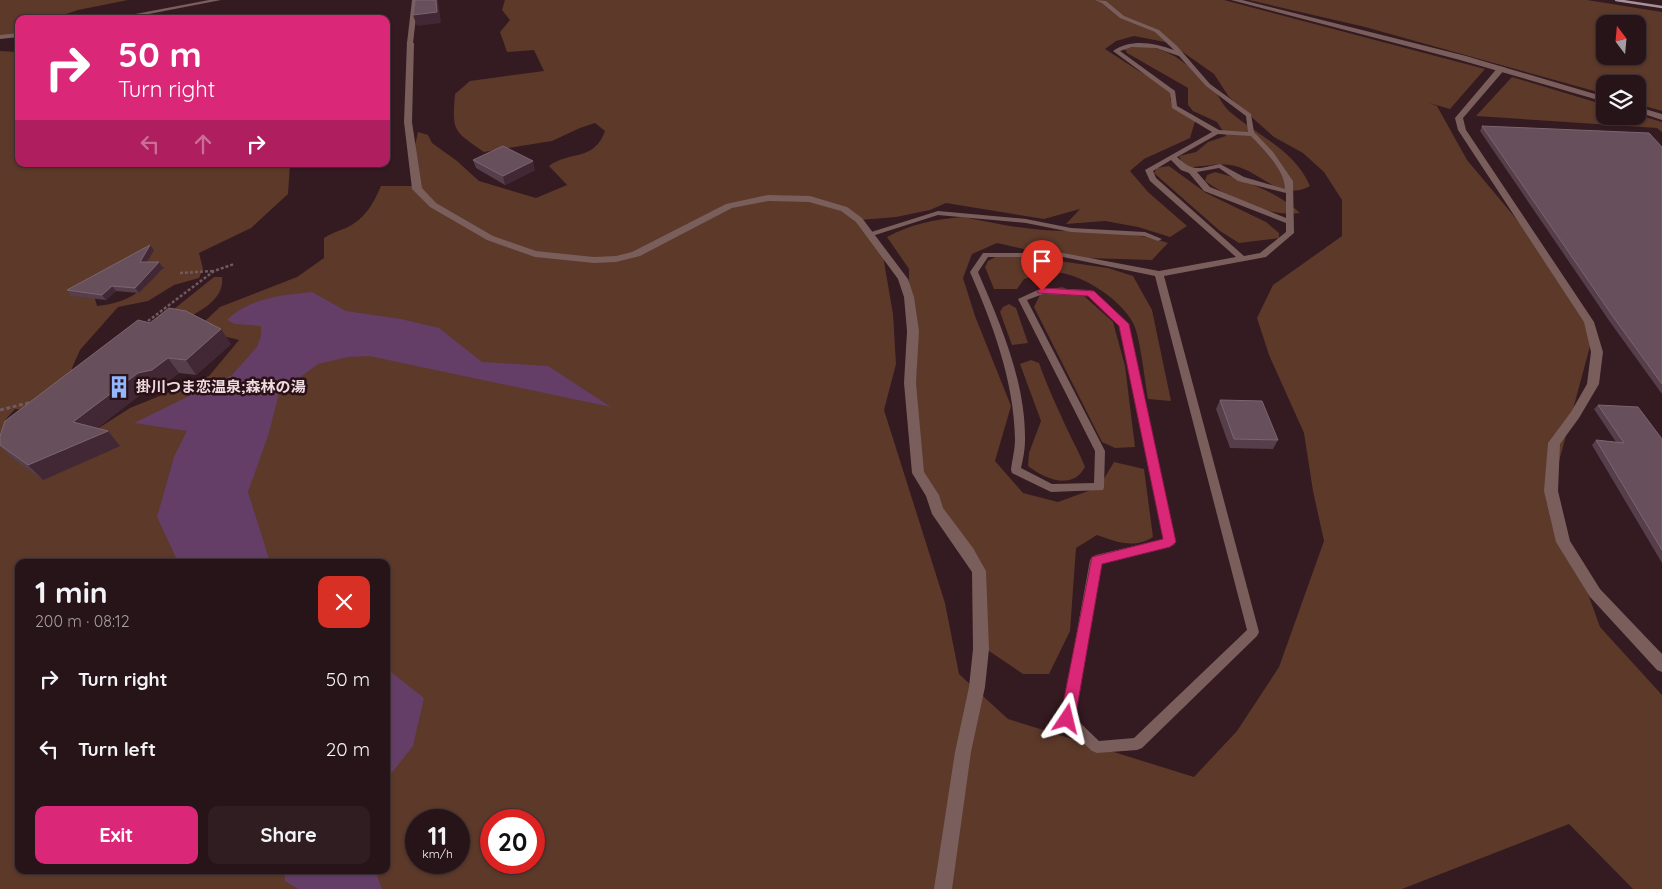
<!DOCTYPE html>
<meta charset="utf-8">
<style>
body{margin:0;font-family:Quicksand,"Noto Sans JP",sans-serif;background:#2f1d22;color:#f1f3f6;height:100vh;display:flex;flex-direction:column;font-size:19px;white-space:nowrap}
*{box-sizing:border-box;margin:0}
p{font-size:16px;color:#a49ea2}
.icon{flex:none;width:28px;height:28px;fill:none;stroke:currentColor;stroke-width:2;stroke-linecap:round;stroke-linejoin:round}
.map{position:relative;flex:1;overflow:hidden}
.drawer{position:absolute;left:15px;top:559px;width:375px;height:315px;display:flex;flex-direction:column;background:#271419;border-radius:10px;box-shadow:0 1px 4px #0004,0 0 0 1px #433338}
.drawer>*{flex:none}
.guide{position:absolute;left:15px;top:15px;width:375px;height:152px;border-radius:10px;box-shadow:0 1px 4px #0004,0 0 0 1px #433338;background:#db2777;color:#fff;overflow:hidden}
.needle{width:32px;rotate:344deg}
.buttons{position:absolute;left:1596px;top:15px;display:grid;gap:10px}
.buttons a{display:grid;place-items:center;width:50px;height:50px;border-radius:10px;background:#271419;box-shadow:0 1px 4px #0004,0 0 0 1px #433338;font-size:25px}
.speed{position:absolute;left:405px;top:809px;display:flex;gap:10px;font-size:25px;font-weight:700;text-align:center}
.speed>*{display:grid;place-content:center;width:65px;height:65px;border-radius:50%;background:#271419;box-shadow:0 1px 4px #0004,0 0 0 1px #433338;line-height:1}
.speed small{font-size:12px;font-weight:400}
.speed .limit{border:8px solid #d22;background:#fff;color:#111}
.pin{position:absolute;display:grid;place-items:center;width:42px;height:42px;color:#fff;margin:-51px -21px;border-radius:50% 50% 50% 0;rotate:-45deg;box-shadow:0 0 5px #0007}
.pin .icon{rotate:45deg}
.me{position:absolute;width:55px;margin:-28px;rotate:10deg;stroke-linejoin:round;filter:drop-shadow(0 0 4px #0008)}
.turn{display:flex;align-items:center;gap:18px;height:105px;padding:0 20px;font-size:22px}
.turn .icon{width:65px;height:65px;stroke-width:2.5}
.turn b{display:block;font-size:35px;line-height:42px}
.lanes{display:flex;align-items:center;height:48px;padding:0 20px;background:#0003;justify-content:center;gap:25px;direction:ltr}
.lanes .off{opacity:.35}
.round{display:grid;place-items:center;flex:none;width:52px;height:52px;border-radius:10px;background:#2f1d22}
.headline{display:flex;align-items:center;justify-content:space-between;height:85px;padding:0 20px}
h1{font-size:30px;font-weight:800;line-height:38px}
.action{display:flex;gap:10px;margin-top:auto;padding:10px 20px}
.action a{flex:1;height:58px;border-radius:10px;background:#db2777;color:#fff;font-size:20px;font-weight:800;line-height:58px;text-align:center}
.action a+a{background:#2f1d22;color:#f1f3f6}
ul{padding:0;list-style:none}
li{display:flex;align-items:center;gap:15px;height:70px;padding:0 20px}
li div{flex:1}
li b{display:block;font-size:19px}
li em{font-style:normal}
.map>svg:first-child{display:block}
.green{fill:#5c3929;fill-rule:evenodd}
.water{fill:#643e67}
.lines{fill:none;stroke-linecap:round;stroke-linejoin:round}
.path-far1{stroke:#71595f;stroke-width:2.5;stroke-dasharray:3 2;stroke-linecap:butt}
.path{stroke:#71595f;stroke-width:3;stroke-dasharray:4 2.5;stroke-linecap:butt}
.service{fill:#795e5b;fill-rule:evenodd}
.minor{fill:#795e5b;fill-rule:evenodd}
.tertiary{fill:#795e5b;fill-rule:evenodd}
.rail{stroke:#a89297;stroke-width:2.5}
.wall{fill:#563e4b}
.shaded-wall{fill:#422834}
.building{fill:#674f5b;stroke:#7c6570}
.route{fill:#db2777;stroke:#8e194d}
.labels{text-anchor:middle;stroke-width:5;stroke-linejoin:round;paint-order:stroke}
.poi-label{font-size:15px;font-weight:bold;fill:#eedbdf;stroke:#2a1117;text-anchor:start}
</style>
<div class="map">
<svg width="1662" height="889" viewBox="0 0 1662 889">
<rect width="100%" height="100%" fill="#341a21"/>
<g class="green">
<path d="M0 0H128L78 10 51 19H19V34L0 39Z"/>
<path d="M505 0H1224L1485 69 1450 109 1429 103 1437 106 1467 160 1539 246 1593 335 1551 491 1600 627 1662 695V889H1633L1569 824 1402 889H0V51L19 52V164H290L288 194 251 228 199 253 203 269 199 278 174 285 148 301 118 307 80 350 72 368 74 377 39 412 15 409 5 420 32 425 43 480 111 450 69 447 130 408 209 376 239 340 207 332 204 322 220 307 297 277 324 258V238C332 233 338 231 346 228 364 220 374 203 381 186H417L413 155 418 132 428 135 432 143 457 161 479 181 536 198 567 185 549 166C570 150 594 162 605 131L595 123 580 128 552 141 484 152C453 130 452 132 455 94L470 81 544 71 534 50 507 52 500 32 510 20 502 10ZM1134 36 1170 43 1214 74 1229 97 1274 137 1303 153 1324 172 1342 200V236L1273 285 1257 318 1269 355 1304 433 1313 491 1324 541 1279 667 1237 731 1194 777 1008 719 959 674 945 603 884 410 896 364 893 314 882 250 860 220 896 217 930 210 946 203 1044 219 1080 209 1066 224 1105 221 1138 227 1170 237 1187 226 1148 192 1130 171 1144 159 1190 138 1196 118 1174 107 1170 99 1174 90 1139 71 1105 49 1116 41ZM144 267H164C141 291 132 302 97 306L93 292ZM19 562H386V870H19ZM416 820H459V862H416ZM491 820H534V862H491Z"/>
<path d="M1249 0H1587L1662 12V111L1638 104V84H1605V94L1365 27ZM1605 24H1638V56H1605Z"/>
<path d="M1136 46C1168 44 1193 68 1214 90 1220 97 1222 105 1230 112 1258 136 1295 150 1310 186 1280 202 1263 173 1235 166 1219 162 1200 167 1184 168L1179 156 1196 152 1208 142 1226 136 1217 122 1193 111 1188 105V88L1127 53 1125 49Z"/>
<path d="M1512 77 1605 105V116L1638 115 1662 122V132L1657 128 1476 116Z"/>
<path d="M1169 166 1206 193 1266 222 1279 233V238L1239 243 1220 231 1154 173 1157 168Z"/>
<path d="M1215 172C1242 179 1279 193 1300 213 1268 217 1230 199 1205 181L1207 175Z"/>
<path d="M963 217C989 222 1016 228 1043 230 1084 233 1128 229 1168 243L1152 260 1086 258 1028 250 997 243 972 254 963 278 975 316 1011 406 995 461 1023 493 1058 502 1099 487 1114 462 1144 469 1153 537C1134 549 1116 542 1097 535L1076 548 1070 631 1049 674H1023L989 651 979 571 918 473 911 403 917 369 909 297V269L887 237C911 224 935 219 963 217Z"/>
<path d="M1011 254 1108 268 1133 276 1152 310 1171 401 1148 399C1145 382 1140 335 1133 323 1122 301 1086 277 1062 273 1050 272 1036 275 1024 279L1017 289H994L985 267 988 261 997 256Z"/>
<path d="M214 277H222C225 301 197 312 179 323L169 313Z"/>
<path d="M1062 287 1083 295 1113 322 1125 366 1135 447 1115 448 1102 442 1034 307 1042 291Z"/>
<path d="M1009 304 1016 308 1028 343 1012 345 1000 312 1003 307Z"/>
<path d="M1031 360 1039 363C1047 386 1058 409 1068 431 1074 444 1080 454 1085 467 1072 491 1045 479 1028 466L1029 453 1041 421 1020 364Z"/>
</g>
<g class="water">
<path d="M312 292 346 311 401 319 439 328 482 362 548 366 611 407 369 356 348 357 318 364 279 393 269 433 248 492 270 562H178L157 517 174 457 187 431 134 423 232 375 257 347 261 336V326L235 324 227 320C249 298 282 295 312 292Z"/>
<path d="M386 668 424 698 413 746 386 780Z"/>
<path d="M285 870H375L382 889H298L285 881Z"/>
</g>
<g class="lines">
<g class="path-far1">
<path d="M180 273 213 271"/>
<path d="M144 324 214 271 234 264"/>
</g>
<path class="path" d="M0 410 32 402"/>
<g class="service">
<path d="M209 0H221L123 19H109Z"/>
<path d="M412 0H418L413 43 410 45 407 43Z"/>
<path d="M1095 0 1106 1 1124 16 1159 30 1177 46 1210 84 1251 114 1254 132 1273 152 1293 181 1294 233 1266 257 1164 276 1259 632 1257 636 1142 748 1137 750 1097 753 1092 751 1062 723 1061 719 1090 560 1092 557 1096 555 1164 539 1120 326 1088 296 1043 294 1027 300 1105 451 1104 487 1103 490 1051 492 1012 473 1011 470C1012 460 1015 450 1015 439 1014 381 993 325 970 272L983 253H1063L1159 271 1236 257 1150 181 1145 170 1212 132 1172 108 1170 93 1113 51C1131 38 1155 43 1174 50L1155 32 1120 18 1102 3ZM1132 47 1156 48 1179 56 1206 86 1246 116 1248 132 1219 130 1177 106 1175 91 1120 51ZM1218 134 1251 136C1263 149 1285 170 1285 189L1244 177 1220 164C1199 168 1194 173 1177 157ZM1171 160 1181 170 1189 173 1204 191 1286 223V232L1260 253 1244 256 1156 178 1153 171ZM1219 168 1238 181 1286 193V218L1210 187 1197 172ZM988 257H1063L1155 276 1247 630 1134 738 1099 741 1074 717 1101 563 1170 546 1174 545 1175 542 1128 325 1093 291 1090 290 1042 288 1018 299 1095 451 1094 483 1052 484 1021 468C1023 459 1025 450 1025 441 1026 383 1001 325 978 272Z"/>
<path d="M19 33V37L0 39V35Z"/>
<path d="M938 211 1026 219 1071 228 1145 232 1162 239 1158 241 1144 236 1071 232 1026 223 938 215 872 236H869L865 234Z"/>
</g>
<g class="minor">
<path d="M407 41 414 43 412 122 422 188 436 203 493 236 536 251 594 257 616 256 632 252 726 204 768 195 810 196 847 207 862 218 908 279 914 297 919 331 916 383 924 472 939 495 943 508 973 548 986 571 989 649 985 687 971 752 952 889H934L955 752 969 687 973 649 972 572 932 514 926 496 912 473 904 383 907 331 904 297 898 279 856 222 841 211 809 202 768 201 732 208 640 256 616 262 594 263 535 257 487 240 430 207 412 189 404 122Z"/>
<path d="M1499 66 1506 68 1463 118 1466 130 1594 322 1603 352 1599 384 1579 418 1560 444 1558 491 1570 541 1600 589 1662 654V672L1657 670 1590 597 1556 542 1544 491 1548 443 1571 412 1587 384 1591 352 1584 322 1458 130 1455 118Z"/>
</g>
<g class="tertiary">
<path d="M1231 0H1242L1466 56 1605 97V102L1460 60Z"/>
<path d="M1638 107 1662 114V120L1638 112Z"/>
</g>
<path class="rail" d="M1616 0 1662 7"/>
</g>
<g class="wall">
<path d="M1482 126 1662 147V394L1610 322 1480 131Z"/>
<path d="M473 160 535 170 505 185 476 168Z"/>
<path d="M154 250 147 262 163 268 139 293 116 291 106 300 71 296 67 290Z"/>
<path d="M150 323 231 344 196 375 179 373 163 385 149 388 97 428 108 431 120 446 43 480 12 458 0 446V436Z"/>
<path d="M1220 400 1278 440 1273 449 1230 448 1216 409Z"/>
<path d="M1598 405 1662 439V563L1592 445 1596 440 1616 442 1594 409Z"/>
</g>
<g class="shaded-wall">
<path d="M436 0H438L441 23 417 26 413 15Z"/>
<path d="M386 66 390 77 386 89Z"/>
<path d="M533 161 535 170 505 185 503 176Z"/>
<path d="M150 245 154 250 144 267 140 262Z"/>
<path d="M159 262 163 268 139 293 135 288Z"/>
<path d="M112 286 116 291 106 300 102 295Z"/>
<path d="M221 329 231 344 196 375 186 360Z"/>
<path d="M168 358 179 373 163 385 149 388 86 437 73 422 138 373Z"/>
<path d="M108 431 120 446 43 480 28 465Z"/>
</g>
<g class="building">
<path d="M415 0H436L437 12 413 15Z"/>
<path d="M1482 126 1649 133 1662 147V384L1614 318Z"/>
<path d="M503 146 533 161 503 176 473 160Z"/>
<path d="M150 245 140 262H159L135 288 112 286 102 295 67 290Z"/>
<path d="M169 308 186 311 221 329 186 360 168 358 152 370 138 373 73 422 108 431 28 465 0 445V436L5 421 138 320 150 323Z"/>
<path d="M1220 400 1262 401 1278 440 1234 439Z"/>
<path d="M1598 405 1638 407 1662 439V550L1596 440 1624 443Z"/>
</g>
<path class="route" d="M1042 288 1094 291 1129 324 1176 542 1170 547 1102 564 1075 719 1072 724 1067 726 1062 724 1060 719 1092 557 1163 539 1119 326 1088 296 1038 293 1037 291Z"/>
<defs>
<symbol id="building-bare" viewBox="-9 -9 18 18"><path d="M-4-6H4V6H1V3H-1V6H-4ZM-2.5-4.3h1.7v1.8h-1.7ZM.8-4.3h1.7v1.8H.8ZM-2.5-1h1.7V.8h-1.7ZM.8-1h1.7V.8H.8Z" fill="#93b7fd" stroke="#2a1117" stroke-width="2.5" paint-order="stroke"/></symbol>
</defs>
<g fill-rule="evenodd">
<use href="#building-bare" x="103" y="371" width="32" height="32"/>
</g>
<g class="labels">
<g class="poi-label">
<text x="136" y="392">掛川つま恋温泉;森林の湯</text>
</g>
</g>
</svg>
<div class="buttons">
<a><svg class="needle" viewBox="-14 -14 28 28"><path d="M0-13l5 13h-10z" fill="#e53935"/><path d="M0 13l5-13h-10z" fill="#a49ea2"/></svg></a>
<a><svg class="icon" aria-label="layers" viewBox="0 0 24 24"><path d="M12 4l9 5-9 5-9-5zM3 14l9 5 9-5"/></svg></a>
</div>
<div class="speed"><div>11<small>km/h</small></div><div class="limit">20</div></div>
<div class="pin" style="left:1042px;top:291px;background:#d93025"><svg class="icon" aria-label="arrive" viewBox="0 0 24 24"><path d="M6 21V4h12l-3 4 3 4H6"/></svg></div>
<svg class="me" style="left:1067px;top:719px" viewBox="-20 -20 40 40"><path d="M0-17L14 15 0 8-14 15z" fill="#db2777" stroke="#fff" stroke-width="4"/></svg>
<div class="guide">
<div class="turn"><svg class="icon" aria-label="right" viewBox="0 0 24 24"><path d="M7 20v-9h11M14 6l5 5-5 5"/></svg><div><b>50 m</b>Turn right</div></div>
<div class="lanes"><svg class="icon off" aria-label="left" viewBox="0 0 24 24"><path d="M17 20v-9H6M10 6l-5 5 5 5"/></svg><svg class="icon off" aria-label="ahead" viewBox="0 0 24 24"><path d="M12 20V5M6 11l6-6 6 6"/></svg><svg class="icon" aria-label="right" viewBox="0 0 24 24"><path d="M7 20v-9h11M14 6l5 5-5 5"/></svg></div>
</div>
<section class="drawer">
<div class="headline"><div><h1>1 min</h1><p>200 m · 08:12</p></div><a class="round" style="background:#d93025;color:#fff"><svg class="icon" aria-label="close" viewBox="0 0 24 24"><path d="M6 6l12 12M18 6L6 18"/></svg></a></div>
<ul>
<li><svg class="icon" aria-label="right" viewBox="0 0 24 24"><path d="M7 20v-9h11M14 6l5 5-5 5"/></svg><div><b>Turn right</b></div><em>50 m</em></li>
<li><svg class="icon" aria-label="left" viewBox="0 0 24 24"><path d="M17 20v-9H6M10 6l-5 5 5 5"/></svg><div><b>Turn left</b></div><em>20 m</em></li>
</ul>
<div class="action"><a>Exit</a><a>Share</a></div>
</section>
</div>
